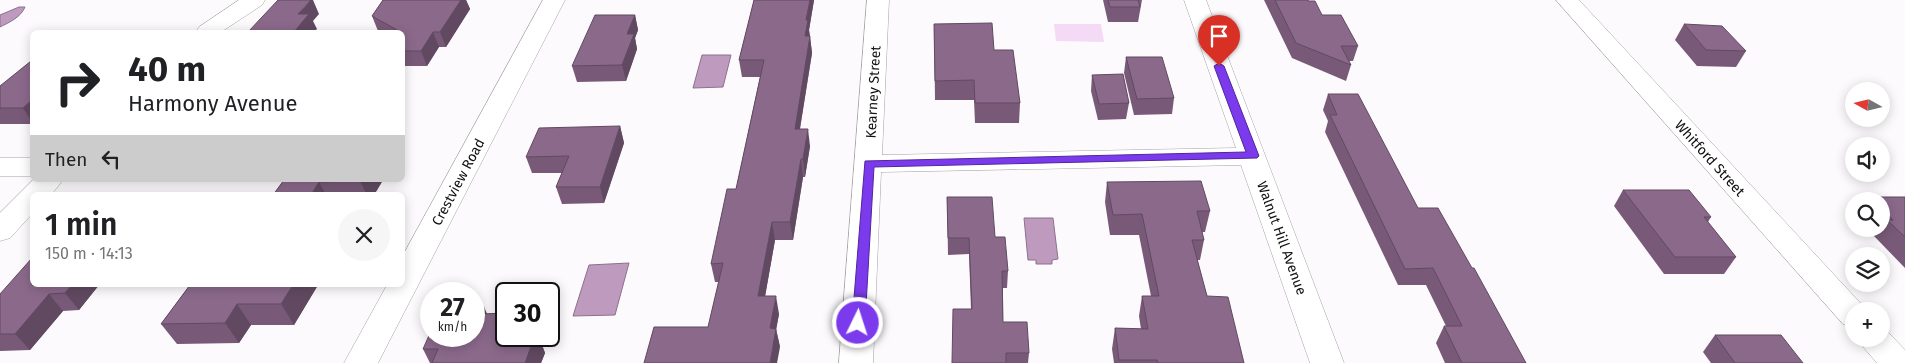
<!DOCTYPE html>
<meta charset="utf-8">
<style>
body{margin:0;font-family:"Fira Sans",sans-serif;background:#f6f6f6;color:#202124;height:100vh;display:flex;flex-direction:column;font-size:19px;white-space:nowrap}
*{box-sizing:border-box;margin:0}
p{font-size:16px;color:#757577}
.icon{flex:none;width:28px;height:28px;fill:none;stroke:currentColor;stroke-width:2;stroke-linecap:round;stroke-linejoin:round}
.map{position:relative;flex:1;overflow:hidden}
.panel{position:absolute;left:30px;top:192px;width:375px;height:95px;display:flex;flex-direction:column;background:#fff;border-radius:8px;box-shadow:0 2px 12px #0003}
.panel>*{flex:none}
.hud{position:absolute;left:30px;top:30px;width:375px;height:152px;border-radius:8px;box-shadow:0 2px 12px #0003;background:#fff;color:#202124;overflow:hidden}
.needle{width:32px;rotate:278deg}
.controls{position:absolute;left:1845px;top:82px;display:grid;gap:10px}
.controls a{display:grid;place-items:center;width:45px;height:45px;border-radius:50%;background:#fff;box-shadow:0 2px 12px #0003;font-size:25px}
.speed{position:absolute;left:420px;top:282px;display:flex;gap:10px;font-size:25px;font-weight:700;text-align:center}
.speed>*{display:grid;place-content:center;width:65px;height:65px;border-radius:50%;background:#fff;box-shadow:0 2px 12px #0003;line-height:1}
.speed small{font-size:12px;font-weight:400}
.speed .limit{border:2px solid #111;border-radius:8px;background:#fff;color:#111}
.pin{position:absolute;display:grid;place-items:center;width:42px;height:42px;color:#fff;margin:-51px -21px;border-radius:50% 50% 50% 0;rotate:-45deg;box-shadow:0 0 5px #0007}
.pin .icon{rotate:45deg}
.me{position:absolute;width:55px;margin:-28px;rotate:4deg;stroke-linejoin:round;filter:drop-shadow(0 0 4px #0008)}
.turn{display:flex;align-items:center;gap:18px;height:105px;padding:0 15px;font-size:22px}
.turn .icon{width:65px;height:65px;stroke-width:2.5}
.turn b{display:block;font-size:35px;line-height:42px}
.then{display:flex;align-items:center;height:48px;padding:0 15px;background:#0003;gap:10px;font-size:19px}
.round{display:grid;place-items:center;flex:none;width:52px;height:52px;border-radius:26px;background:#f6f6f6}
.head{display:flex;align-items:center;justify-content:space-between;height:85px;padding:0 15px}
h1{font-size:30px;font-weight:600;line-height:38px}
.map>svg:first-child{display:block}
.green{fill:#f5daf5}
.water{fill:#bf9abf;stroke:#8b718b}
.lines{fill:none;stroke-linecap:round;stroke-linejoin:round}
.minor-casing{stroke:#a4a1a4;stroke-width:1}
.minor{fill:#fff;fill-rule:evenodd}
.wall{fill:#785a78}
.shaded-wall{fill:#614a61}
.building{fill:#8b698b;stroke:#614a61}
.route{fill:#7c3aed;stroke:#51269a}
.labels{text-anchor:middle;stroke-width:4;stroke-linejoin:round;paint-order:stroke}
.street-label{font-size:14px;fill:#111;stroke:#fff}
</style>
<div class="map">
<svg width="1905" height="363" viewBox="0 0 1905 363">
<rect width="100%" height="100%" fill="#fcfafc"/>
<path class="green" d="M1054 24H1101L1104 42 1056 41Z"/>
<g class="water">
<path d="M19 7H25C21 17 10 22 0 27V15Z"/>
<path d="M702 55H731L723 87 693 88Z"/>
<path d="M1024 218H1053L1058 259 1052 260V264H1036V260H1028Z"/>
<path d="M629 263 615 315 573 316 589 265Z"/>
</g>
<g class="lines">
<defs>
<g id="minor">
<path d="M239 0H265L262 5 221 32H196L199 27Z"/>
<path d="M543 0H565L378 363H344L387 285H402V257Z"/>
<path d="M867 0H889L882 155 1236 148 1184 0H1206L1344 363H1310L1241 165 881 172 873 363H839Z"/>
<path d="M1556 0H1579L1865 308 1867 311H1854V328L1843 324Z"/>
<rect x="0" y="158" width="32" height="18"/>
<path d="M33 180H63L51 195H32V214L10 238 0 241V213Z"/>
<path d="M1881 329 1886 330 1905 350V363H1877L1864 348 1859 339H1881Z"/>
</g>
</defs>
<use href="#minor" class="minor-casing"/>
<use href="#minor" class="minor"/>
</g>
<g class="wall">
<path d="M383 0H466L470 9 446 47H439L427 66H402V32H380L378 31 372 16Z"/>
<path d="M754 0H814L809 30 812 53 800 129 810 146 805 177H803L793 240H775L765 296 779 314 776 329 780 347 708 327 719 282H715L711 264 736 189 760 77H742L739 60Z"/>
<path d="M1103 0H1142L1138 22H1108Z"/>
<path d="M1264 0H1308L1322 15 1358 46 1353 61H1349L1351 65 1346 81 1292 58Z"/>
<path d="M635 15 638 30 635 38 637 49 626 81 577 82 572 66Z"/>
<path d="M934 24 994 50 1020 103 1019 123H975L974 100H935Z"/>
<path d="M1684 24 1746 51 1736 67 1697 66 1675 40Z"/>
<path d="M1126 57 1174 98 1172 114 1134 115 1124 73Z"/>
<path d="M32 61V124H0V86Z"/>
<path d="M1092 75 1129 103 1126 119 1098 120 1091 91Z"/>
<path d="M1328 94 1418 208 1526 363H1445L1436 343 1444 326H1446L1426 285H1398L1325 132 1328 121 1323 110Z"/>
<path d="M620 126 624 143 604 203 562 204 556 187 562 173H532L526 157Z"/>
<path d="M284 180H383L374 195H273Z"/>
<path d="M1107 182 1210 211 1205 232H1202L1204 240 1200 260H1197L1207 296 1244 363H1114L1112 349 1115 328 1141 329 1139 316 1142 296H1151L1139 235H1110L1105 202Z"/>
<path d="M1623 190 1711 217 1708 222 1736 257 1724 274H1664L1614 206Z"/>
<path d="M947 197 995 237 1008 271 1007 288H1003V322L1029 353 1028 363H952L971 309 969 254 948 255Z"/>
<path d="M1870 197H1905V268L1874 236 1876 233 1872 229H1881V201H1866Z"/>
<path d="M99 285 79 310 63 311 30 350 0 351V294Z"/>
<path d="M190 285H318L294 325H251L239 343 177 344 161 324Z"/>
<path d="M487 314 539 337 545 353 541 363H430L423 349Z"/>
<path d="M1715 335 1803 363H1711L1703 352Z"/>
</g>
<g class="shaded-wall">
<path d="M311 0H313L319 14 313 21 317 29 314 32H294L298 14Z"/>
<path d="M461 0H466L470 9 446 47 440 32Z"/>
<path d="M810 0H814L809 30 810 37 805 36 806 20Z"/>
<path d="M635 15 638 30 635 38 637 49 626 81 622 65 627 34Z"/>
<path d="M433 32 439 47 427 66 421 51Z"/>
<path d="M810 36 812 53 797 146 795 129Z"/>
<path d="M32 100V122L23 108Z"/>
<path d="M620 126 624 143 604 203 600 187Z"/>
<path d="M808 129 810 146 805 177 803 159Z"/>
<path d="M801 159 803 177 793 240 790 222Z"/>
<path d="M361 180H383L374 195H367L360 181Z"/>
<path d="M319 182 326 195H311Z"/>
<path d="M772 222 775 240 762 314 758 296Z"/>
<path d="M72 285H99L79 310 65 293Z"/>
<path d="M293 285H318L294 325 281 304Z"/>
<path d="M49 294 63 311 30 350 15 334Z"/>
<path d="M776 296 779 314 773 347 770 328Z"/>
<path d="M237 304 251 325 239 343 225 323Z"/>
<path d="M484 307 493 327 481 314Z"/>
<path d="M776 329 780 347 777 363H770Z"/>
<path d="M526 336H539V337L545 353 541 363H525Z"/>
</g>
<g class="building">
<path d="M278 0H311L298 14H309L294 32H248Z"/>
<path d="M383 0H461L440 32H433L421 51H402V32H395L397 30 372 16Z"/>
<path d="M754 0H810L806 20H808L805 36H810L795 129H808L803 159H801L790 222H772L758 296H776L770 328 776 329 770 363H644L654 327H708L723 263 711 264 727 189H736L764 60H739Z"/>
<path d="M1108 0H1138L1140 7H1110Z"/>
<path d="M1275 0H1308V1H1315L1322 15H1341L1358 46H1341L1351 65 1296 43Z"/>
<path d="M595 15H635L627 34H634L622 65 572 66Z"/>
<path d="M992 23 994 50H1013L1020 103H975L974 80 935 81 934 24Z"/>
<path d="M1684 24 1722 26 1746 51 1706 50Z"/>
<path d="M1126 57H1162L1174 98 1137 99Z"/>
<path d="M31 61H32V100L23 108H0V86Z"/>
<path d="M1123 74 1129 103 1099 104 1092 75Z"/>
<path d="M1328 94H1358L1418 208H1438L1472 268H1474L1526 363H1462L1444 326H1462L1433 268 1405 269 1330 115H1337Z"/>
<path d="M620 126 600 187H556L569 156 526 157 539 128Z"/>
<path d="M284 180H361L360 181 319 182 311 195H273Z"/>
<path d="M1201 181 1210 211H1197L1204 240H1192L1207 296 1228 297 1244 363H1158L1157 360H1119L1115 328 1148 329 1142 296H1159L1142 214 1113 215 1107 182Z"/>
<path d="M1623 190H1689L1711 217H1704L1736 257H1675Z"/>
<path d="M947 197H992L995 237H1005L1008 271H1002L1003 322H1027L1029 353H1006V363H952L953 309H972L969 238H948Z"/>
<path d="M1870 197H1905V237L1887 220H1893L1881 208V201H1874Z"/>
<path d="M32 258V285H72L65 293 49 294 15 334H0V294Z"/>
<path d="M190 285H293L281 304H237L225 323 161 324Z"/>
<path d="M474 307H484L481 314 506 313V336H535L525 363H432L438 349H423L431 331V336H474Z"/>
<path d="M1715 335H1781L1803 363H1735Z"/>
</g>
<path class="route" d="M1219 63 1224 66 1259 156 1257 158 874 167 865 323 863 327H854L852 323 865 161 1246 152 1214 66Z"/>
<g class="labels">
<g class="street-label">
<text transform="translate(873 92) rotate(-87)" y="5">Kearney Street</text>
<text transform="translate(1710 158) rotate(48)" y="5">Whitford Street</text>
<text transform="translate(458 182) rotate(-62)" y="5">Crestview Road</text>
<text transform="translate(1282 238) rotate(70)" y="5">Walnut Hill Avenue</text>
</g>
</g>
</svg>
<div class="controls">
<a><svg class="needle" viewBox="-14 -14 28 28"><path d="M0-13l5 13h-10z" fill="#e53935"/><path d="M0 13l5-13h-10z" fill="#757577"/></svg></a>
<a><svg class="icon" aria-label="sound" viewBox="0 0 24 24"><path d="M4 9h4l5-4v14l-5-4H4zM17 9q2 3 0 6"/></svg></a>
<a><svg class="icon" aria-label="search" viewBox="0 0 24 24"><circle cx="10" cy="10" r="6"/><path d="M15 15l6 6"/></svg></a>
<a><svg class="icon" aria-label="layers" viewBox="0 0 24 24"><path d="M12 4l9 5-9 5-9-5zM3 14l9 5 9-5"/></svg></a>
<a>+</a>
</div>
<div class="speed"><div>27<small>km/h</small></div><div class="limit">30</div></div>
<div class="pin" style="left:1219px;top:66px;background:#d93025"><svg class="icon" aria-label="arrive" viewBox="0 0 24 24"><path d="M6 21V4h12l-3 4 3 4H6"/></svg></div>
<svg class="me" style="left:858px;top:323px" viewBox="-20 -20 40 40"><circle r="17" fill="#7c3aed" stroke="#fff" stroke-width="3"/><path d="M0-11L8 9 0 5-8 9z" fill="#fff"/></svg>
<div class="hud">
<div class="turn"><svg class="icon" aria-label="right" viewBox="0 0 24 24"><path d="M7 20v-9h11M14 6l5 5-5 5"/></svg><div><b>40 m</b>Harmony Avenue</div></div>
<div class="then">Then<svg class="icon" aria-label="left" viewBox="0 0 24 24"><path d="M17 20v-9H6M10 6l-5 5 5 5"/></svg></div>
</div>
<section class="panel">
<div class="head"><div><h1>1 min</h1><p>150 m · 14:13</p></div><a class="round"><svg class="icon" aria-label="close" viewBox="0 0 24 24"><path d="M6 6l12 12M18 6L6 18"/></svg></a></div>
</section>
</div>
